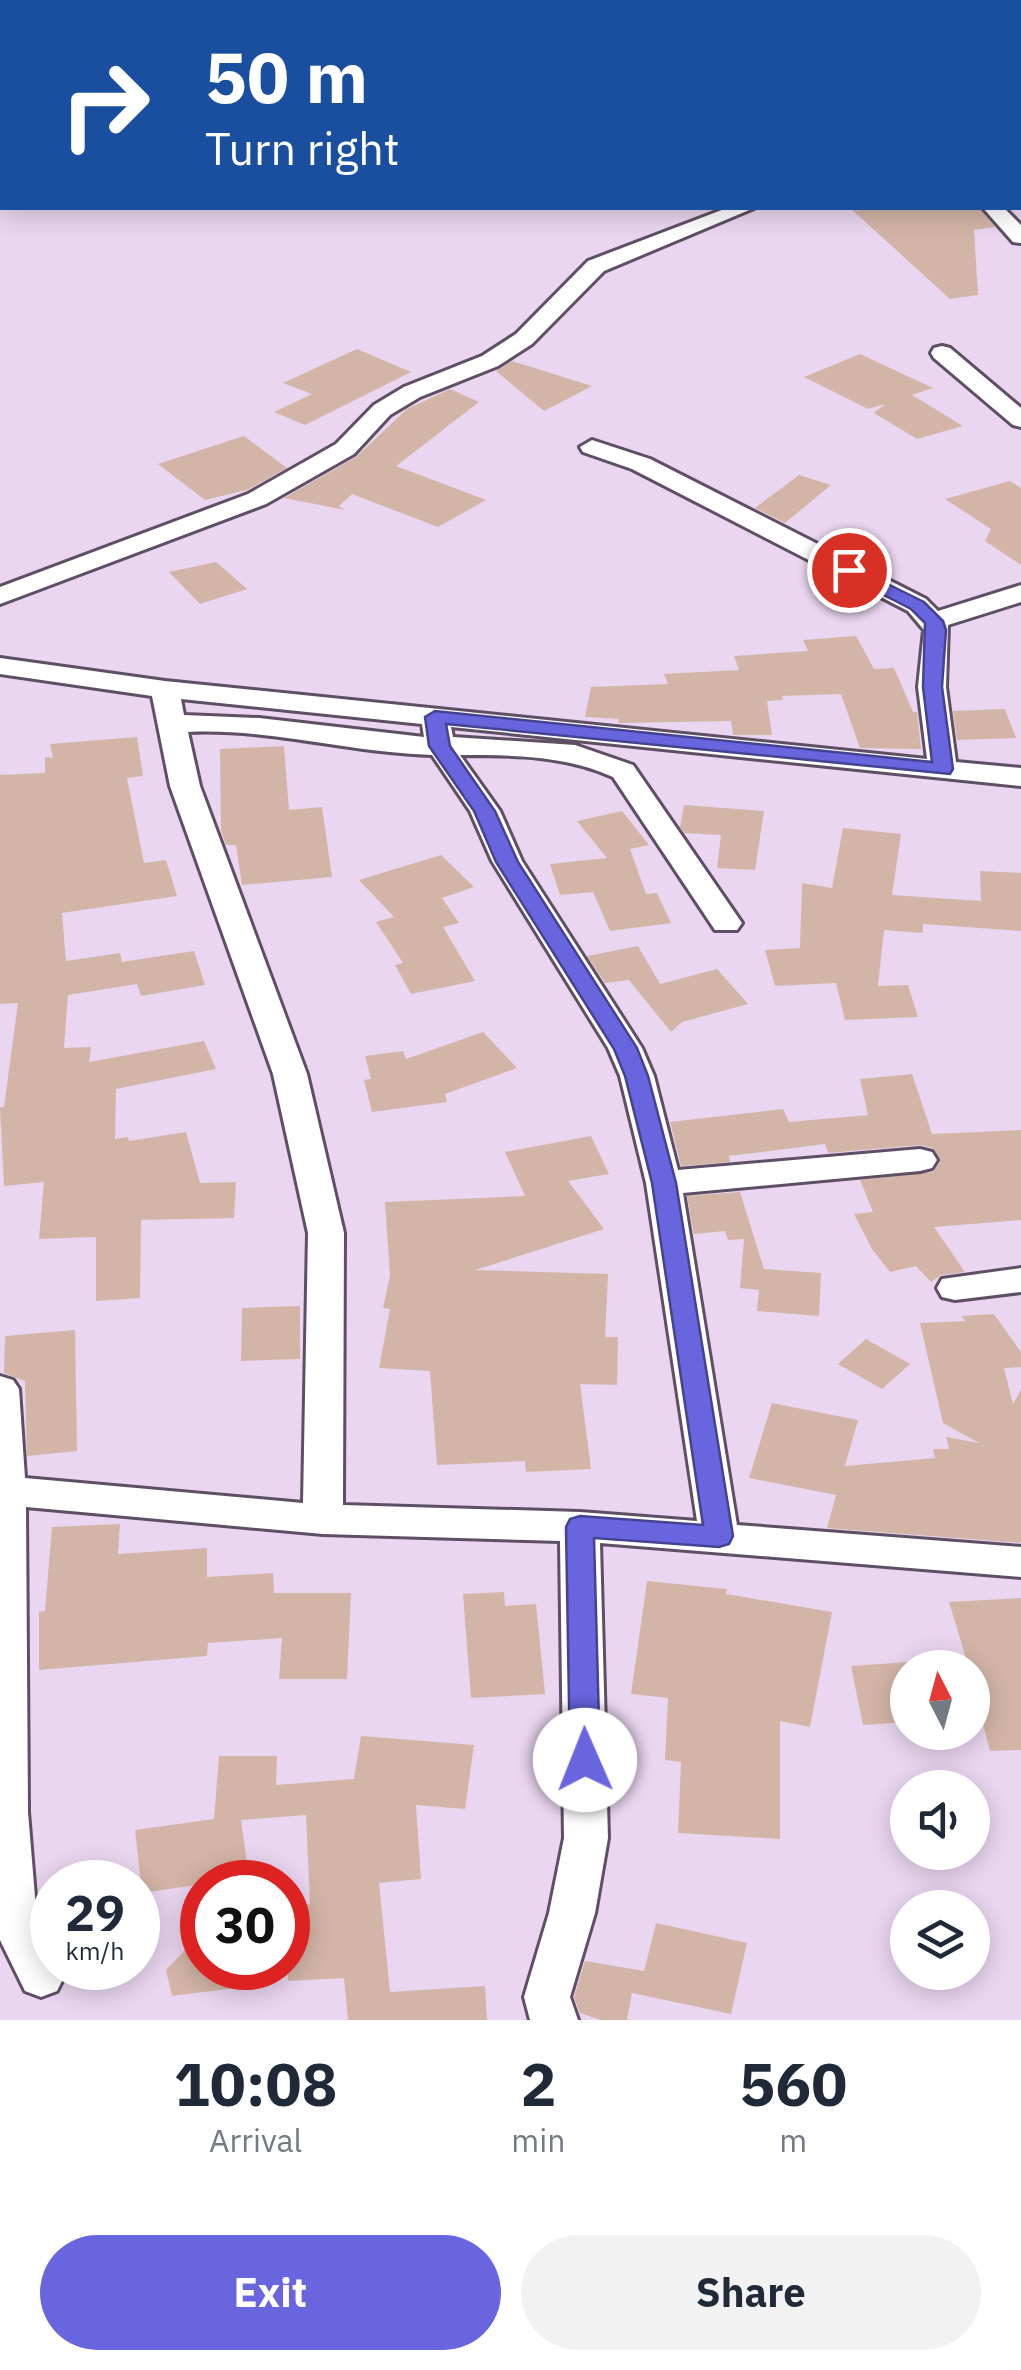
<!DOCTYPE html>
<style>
body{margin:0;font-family:"IBM Plex Sans",sans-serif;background:#f2f2f3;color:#1f2937;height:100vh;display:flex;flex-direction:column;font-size:38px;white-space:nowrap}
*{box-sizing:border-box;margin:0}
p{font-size:32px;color:#747a83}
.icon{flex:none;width:55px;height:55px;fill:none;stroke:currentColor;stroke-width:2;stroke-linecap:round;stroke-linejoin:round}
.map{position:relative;height:2020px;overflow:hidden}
.drawer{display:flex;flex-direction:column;background:#fff;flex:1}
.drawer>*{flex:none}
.guide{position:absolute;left:0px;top:0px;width:1022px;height:210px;box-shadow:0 5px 25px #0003;background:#1a4fa0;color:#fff;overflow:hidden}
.needle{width:65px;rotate:354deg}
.buttons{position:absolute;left:890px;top:1650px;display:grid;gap:20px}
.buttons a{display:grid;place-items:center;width:100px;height:100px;border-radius:50%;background:#fff;box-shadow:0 5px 25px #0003;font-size:50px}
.speed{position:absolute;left:30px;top:1860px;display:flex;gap:20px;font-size:50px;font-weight:700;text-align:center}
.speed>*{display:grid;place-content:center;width:130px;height:130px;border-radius:50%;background:#fff;box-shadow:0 5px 25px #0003;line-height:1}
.speed small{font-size:25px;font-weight:400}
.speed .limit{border:15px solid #d22;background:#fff;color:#111}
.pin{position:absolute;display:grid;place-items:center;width:85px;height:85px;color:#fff;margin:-42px;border:5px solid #fff;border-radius:50%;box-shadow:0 2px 10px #0007}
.me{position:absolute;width:110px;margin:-55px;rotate:359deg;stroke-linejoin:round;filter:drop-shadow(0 0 8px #0008)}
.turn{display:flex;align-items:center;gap:35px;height:210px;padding:0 40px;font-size:45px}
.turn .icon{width:130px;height:130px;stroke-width:2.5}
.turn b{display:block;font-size:70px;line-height:85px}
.eta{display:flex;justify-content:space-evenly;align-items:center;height:170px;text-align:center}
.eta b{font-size:60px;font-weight:700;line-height:70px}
.action{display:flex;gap:20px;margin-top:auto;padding:20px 40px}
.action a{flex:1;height:115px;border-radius:60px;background:#6965df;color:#fff;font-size:40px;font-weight:700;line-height:115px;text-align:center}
.action a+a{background:#f2f2f3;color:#1f2937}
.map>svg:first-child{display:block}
.building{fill:#d3b5a7}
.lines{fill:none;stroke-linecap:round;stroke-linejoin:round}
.minor-casing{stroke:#5f4f65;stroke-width:6}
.minor{fill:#fff;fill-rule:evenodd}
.route{fill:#6965df;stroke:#444291;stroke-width:2.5}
</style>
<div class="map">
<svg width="1021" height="2020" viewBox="0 0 1021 2020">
<rect width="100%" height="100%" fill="#ead6f0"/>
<g class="building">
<path d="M850 208H979L995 227 974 230 978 295 950 299Z"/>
<path d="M357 349 411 372 305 425 274 412 312 394 283 383Z"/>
<path d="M860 354 933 388 912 395 963 426 917 439 874 413 885 404 868 409 804 377Z"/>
<path d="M512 361 592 386 544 411 496 371Z"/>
<path d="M450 389 479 402 396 466 486 500 438 527 352 494 339 506 345 510 284 498 356 457 407 409Z"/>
<path d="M244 436 287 468 247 490 205 500 158 464Z"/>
<path d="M799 475 831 485 785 523 755 508Z"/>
<path d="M1010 481 1021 488V565L985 541 991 529 945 499Z"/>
<path d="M216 562 247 589 200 604 169 572Z"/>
<path d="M856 636 874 669 894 668 913 712H917L921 749 860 748 841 694 782 696 783 700 767 701 772 735H733L731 721 618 723 619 719 585 717 591 687 668 684 664 674 739 670 734 656 808 651 803 640Z"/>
<path d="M1005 709 1016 738 957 740 953 711Z"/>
<path d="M137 737 143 776 127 778 144 863 166 860 177 896 62 913 66 961 120 953 122 962 194 951 205 985 141 996 137 984 68 995 64 1048 91 1047 89 1062 204 1041 216 1069 116 1089 115 1139 128 1137 129 1141 186 1132 200 1183 236 1182 234 1218 141 1220 140 1298 96 1301V1237L39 1239 44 1182 4 1186 0 1107H4L18 1003 0 1004V775L45 773V757L53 758 50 744Z"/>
<path d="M284 746 289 810 322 807 332 877 242 885 236 845H226L221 831 220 749Z"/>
<path d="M684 805 764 811 755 870 717 868 721 835 684 833 680 827Z"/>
<path d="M622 811 649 845 630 849 646 894 657 893 671 923 610 931 593 892 560 895 550 864 607 858 577 821Z"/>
<path d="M843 828 901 834 892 895 981 901 980 871 1021 873V931L923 924V933L884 930 878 986 908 985 918 1017 845 1020 836 983 775 986 765 950 800 948 802 883 832 888Z"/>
<path d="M441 855 474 887 442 898 459 923 443 927 475 981 411 994 395 965 403 963 376 922 394 917 359 880Z"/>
<path d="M638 946 660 984 717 969 748 1004 682 1022 671 1032 629 980 605 983 587 956Z"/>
<path d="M483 1032 517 1068 445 1094 447 1102 372 1112 364 1080 371 1079 365 1056 403 1051 406 1059Z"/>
<path d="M912 1074 932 1134 1021 1130V1220L934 1227 965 1272 941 1275 931 1282 916 1266 890 1272 872 1249 854 1214 873 1212 860 1180 933 1172 940 1162 933 1148 920 1145 828 1153 825 1144 729 1156 730 1162 681 1166 670 1122 783 1109 789 1122 868 1115 860 1079Z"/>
<path d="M591 1136 609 1174 568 1181 604 1229 475 1270 608 1274 605 1337H618L617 1385 580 1384 591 1469 526 1472 525 1461 437 1465 430 1371 379 1368 390 1309 383 1308 390 1276 385 1202 525 1196 505 1152Z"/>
<path d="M740 1192 764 1269 821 1273 819 1316 757 1311 759 1290 740 1288 744 1239 728 1240 725 1231 694 1234 687 1196Z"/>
<path d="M300 1306V1359L241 1361 242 1308Z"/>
<path d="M994 1314 1021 1352V1367L1004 1368 1013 1404 1021 1390V1543L827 1528 836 1495 749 1478 772 1403 858 1420 845 1466 935 1458 933 1449H949L946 1437 979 1443 943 1423 920 1323 966 1321 961 1316Z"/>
<path d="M75 1330 77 1451 27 1456 25 1381 4 1373 5 1336Z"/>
<path d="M866 1339 910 1364 882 1389 838 1364Z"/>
<path d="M120 1524 118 1554 207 1548V1577L273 1573 274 1593H351L347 1679H279L282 1638 208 1643 207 1656 39 1670V1612L45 1611 52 1527Z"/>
<path d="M647 1581 727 1589 726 1594 832 1612 810 1727 780 1721V1839L678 1833 681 1762 665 1760 668 1698 631 1694Z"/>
<path d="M504 1592 505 1606 536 1604 545 1694 471 1698 463 1594Z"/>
<path d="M1021 1598V1750L990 1751 972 1682V1668H969L949 1602Z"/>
<path d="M908 1662V1722L863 1725 851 1666Z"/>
<path d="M361 1736 474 1745 465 1809 416 1805 421 1879 379 1883 390 1992 485 1986 487 2020H348L344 1978 288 1981V1907L310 1904 306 1815 241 1820 249 1877 142 1893 135 1830 214 1819 219 1756H277L276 1785 354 1779Z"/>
<path d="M656 1923 747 1943 731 2014 632 1993 627 2020H601L580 2013 574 1997 585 1961 644 1971Z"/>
<path d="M202 1932V1968H264L265 1984 172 1996 166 1970Z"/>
</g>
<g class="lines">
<defs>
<g id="minor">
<path d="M928 0H946L947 2H929Z"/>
<rect x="1020" y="105" width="1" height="12"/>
<path d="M727 208H754L604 271 532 344 498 366 420 397 390 415 354 454 266 504 0 604V587L248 494 336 444 374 405 404 387 482 356 516 334 588 261Z"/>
<path d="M983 208H1004L1021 225V243L1013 242Z"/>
<path d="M942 346 950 348 1021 408V427L1013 425 934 358 931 353 934 348Z"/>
<path d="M592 440 650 459 926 599 938 611 1021 585V602L948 625 946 687 956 762 1021 768V786L451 727 453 737 575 745 633 765 742 923 737 930H715L613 777C564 755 513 755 460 755L500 811 522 861 642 1048 654 1076 678 1170 920 1149 932 1152 937 1160 932 1168 920 1171 683 1193 737 1525 1021 1547V1577L600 1543 608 1838 595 1913 570 1997 578 2020H530L524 1997 549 1913 564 1838 560 1541 323 1534 26 1507 28 1812 37 1921 52 1953V1968H60L64 1977 57 1991 41 1997 25 1991 0 1940V1376L13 1380 19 1389 25 1478 303 1503 308 1233 273 1074 170 786 152 696 0 674V658L165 681 927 759 918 687 924 630 908 611 632 469 583 452 580 447ZM181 699 422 724 424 737 259 718 184 715ZM188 732C270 728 350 753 432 755L470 811 492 861 608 1048 620 1076 646 1183 697 1521 580 1512 343 1505 344 1233 307 1074 200 786Z"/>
<path d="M1021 1268V1292L955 1300 942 1297 937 1288 942 1279Z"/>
</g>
</defs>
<use href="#minor" class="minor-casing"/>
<use href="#minor" class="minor"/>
</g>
<path class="route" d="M849 565 924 602 943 621 946 630 942 687 953 769 950 774 446 724 450 746 495 811 518 862 637 1048 648 1076 676 1183 733 1536 729 1544 719 1547 594 1538 600 1760 595 1769 585 1773 574 1769 570 1760 566 1527 570 1519 580 1516 703 1525 652 1183 625 1076 614 1049 496 862 474 811 429 746 425 717 435 711 932 762 923 687 925 623 911 609 843 574 840 570Z"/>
</svg>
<div class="buttons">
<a><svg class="needle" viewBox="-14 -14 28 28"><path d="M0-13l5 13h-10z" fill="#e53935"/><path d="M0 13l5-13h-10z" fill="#747a83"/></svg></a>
<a><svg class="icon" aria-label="sound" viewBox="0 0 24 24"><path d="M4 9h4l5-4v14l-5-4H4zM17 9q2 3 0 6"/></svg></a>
<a><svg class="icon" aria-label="layers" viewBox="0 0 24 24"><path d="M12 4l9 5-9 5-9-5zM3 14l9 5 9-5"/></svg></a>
</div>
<div class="speed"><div>29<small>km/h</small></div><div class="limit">30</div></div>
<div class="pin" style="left:849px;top:570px;background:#d93025"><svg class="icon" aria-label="arrive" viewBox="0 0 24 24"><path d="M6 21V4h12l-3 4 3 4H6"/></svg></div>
<svg class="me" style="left:585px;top:1760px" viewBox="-20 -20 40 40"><circle r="19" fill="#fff"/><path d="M0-13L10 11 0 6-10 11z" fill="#6965df"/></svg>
<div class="guide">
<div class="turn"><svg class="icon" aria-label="right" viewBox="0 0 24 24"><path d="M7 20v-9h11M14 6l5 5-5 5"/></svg><div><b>50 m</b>Turn right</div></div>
</div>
</div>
<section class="drawer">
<div class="eta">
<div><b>10:08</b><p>Arrival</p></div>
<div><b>2</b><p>min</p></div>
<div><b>560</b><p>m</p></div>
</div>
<div class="action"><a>Exit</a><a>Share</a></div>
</section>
